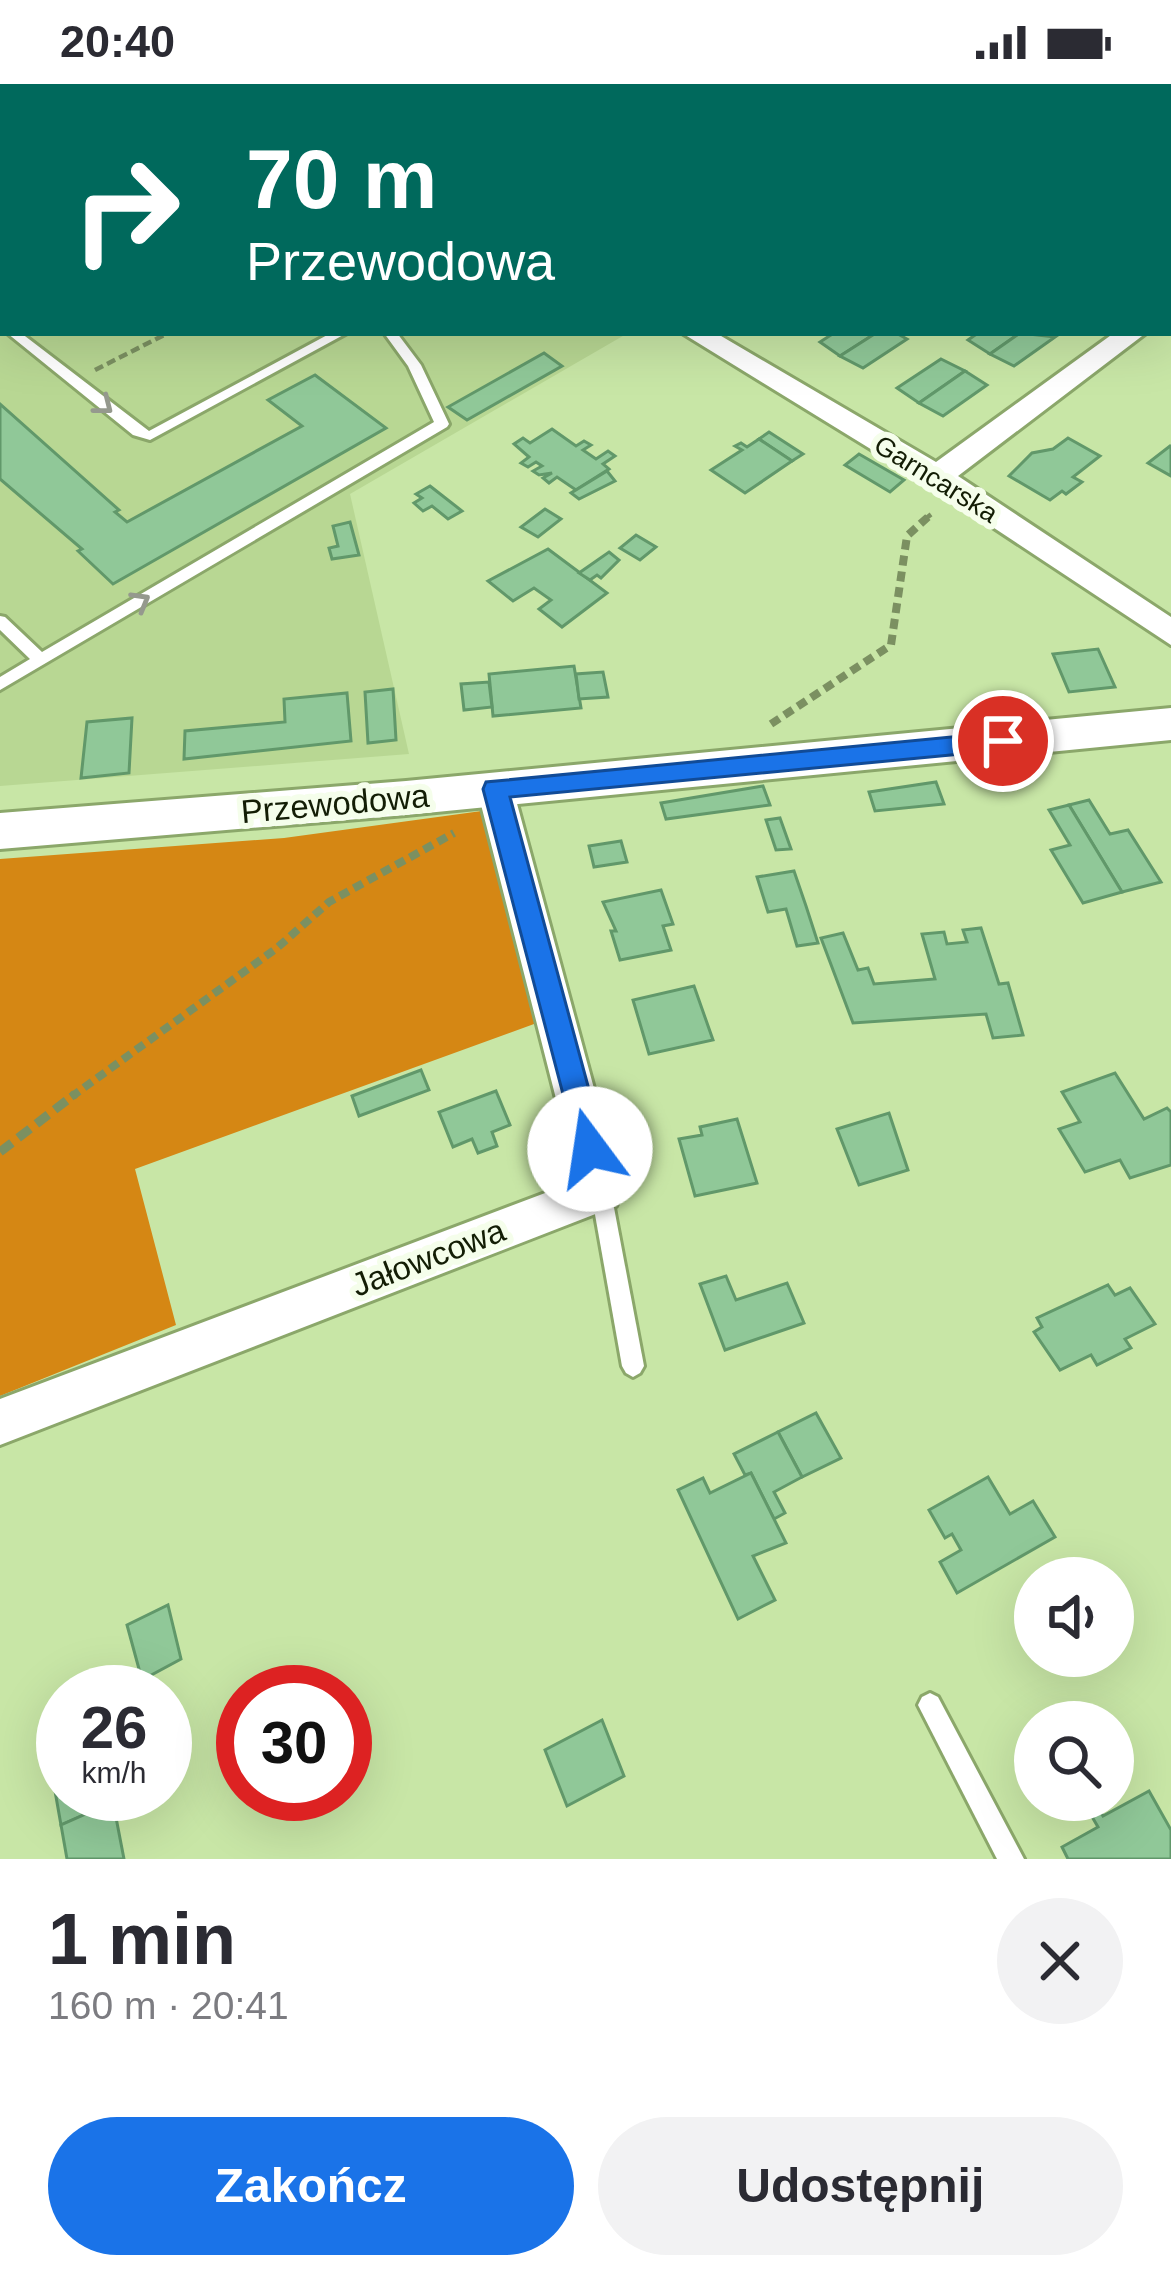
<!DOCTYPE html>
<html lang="pl">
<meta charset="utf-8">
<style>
body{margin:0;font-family:Arial,sans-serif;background:#f2f2f3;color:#2b2b33;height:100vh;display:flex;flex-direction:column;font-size:45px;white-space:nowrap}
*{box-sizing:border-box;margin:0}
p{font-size:39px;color:#7c7c81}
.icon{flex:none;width:66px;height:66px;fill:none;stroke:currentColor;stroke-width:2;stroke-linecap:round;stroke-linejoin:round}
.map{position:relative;height:1775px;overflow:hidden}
.sheet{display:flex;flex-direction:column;background:#fff;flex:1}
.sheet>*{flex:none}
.top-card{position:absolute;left:0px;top:0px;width:1173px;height:252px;box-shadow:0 12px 48px #0002;background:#00695c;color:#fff;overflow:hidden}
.fabs{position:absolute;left:1014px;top:1473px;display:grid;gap:24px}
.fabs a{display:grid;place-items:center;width:120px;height:120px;border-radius:50%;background:#fff;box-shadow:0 12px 48px #0002;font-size:60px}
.speed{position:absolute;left:36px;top:1581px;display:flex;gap:24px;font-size:60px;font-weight:700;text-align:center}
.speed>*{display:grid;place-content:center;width:156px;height:156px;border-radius:50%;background:#fff;box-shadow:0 12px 48px #0002;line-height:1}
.speed small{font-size:30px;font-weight:400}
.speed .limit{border:18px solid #d22;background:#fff;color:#111}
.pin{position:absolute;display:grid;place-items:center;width:102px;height:102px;color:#fff;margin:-51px;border:6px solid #fff;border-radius:50%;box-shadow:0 3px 12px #0007}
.me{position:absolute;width:132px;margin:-66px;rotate:346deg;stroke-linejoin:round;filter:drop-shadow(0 0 9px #0008)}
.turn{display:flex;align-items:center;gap:42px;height:252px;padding:0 48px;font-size:54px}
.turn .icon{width:156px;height:156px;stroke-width:2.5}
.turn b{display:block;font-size:84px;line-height:102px}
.round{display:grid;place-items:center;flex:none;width:126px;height:126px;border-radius:63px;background:#f2f2f3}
.head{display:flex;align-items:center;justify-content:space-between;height:204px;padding:0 48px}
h1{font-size:72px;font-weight:700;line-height:90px}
.action{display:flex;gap:24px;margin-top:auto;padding:24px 48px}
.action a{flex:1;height:138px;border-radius:72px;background:#1a73e8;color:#fff;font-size:48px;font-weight:700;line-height:138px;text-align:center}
.action a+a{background:#f2f2f3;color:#2b2b33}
.status{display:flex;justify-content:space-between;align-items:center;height:84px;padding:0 60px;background:#fff;direction:ltr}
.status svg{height:33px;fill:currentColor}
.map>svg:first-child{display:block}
.built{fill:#b8d793}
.forest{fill:#d58714}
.building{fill:#90c898;stroke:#61986a;stroke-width:3}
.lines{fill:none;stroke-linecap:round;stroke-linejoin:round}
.service-casing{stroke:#8ba76a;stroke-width:6}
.minor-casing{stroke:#8ba76a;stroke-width:6}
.tertiary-casing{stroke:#8ba76a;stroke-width:6}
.secondary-casing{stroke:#8ba76a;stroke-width:6}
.path-far2{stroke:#7b9061;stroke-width:4.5;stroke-dasharray:9 4.5;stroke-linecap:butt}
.path-far1{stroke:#7b9061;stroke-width:8;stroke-dasharray:10 6;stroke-linecap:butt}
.path{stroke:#7b9061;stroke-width:9;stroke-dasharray:15 8;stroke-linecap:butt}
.service{fill:#fff;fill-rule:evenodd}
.minor{fill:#fff;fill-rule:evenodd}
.tertiary{fill:#fff;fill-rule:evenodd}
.secondary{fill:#fff;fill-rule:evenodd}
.oneway{stroke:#95998e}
.route{fill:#1a73e8;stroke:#114b97;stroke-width:3}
.labels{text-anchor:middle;stroke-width:12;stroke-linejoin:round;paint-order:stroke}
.far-street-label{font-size:27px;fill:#131d05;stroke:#f5feeb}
.street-label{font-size:33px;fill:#131d05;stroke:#f5feeb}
</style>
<div class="status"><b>20:40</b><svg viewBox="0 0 49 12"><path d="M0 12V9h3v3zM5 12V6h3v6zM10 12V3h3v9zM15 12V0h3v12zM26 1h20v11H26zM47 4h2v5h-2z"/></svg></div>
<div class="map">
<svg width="1171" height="1775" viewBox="0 0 1171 1775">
<rect width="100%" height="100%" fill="#c8e6a6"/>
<path class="built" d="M0 0 256 3H3V249H628L350 410 409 670 0 702Z"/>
<path class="forest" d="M489 726 545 936 135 1085 176 1241 0 1312V775L284 754Z"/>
<g class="building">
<path d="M834 249H833H876L840 272 820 258Z"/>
<path d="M876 249H896L907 255 863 284 840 272Z"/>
<path d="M978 249H1020L990 270 968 256Z"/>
<path d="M1020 249 1055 253 1014 282 990 270Z"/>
<path d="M544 269 562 282 467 336 448 323Z"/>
<path d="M941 275 965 287 919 319 897 304Z"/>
<path d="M965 287 987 301 943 332 919 319Z"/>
<path d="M315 291 386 344 113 500 78 467 82 465 0 395V320L119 426 115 428 127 438 302 342 268 316Z"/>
<path d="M552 345 576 362 584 357 591 361 583 366 596 375 608 367 615 372 603 380 609 385 576 406 557 393 549 399 543 394 552 389 539 391 533 387 542 382 536 378 528 383 521 379 529 373 514 360 523 354 530 359Z"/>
<path d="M769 348 803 370 792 377 759 355Z"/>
<path d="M1068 354 1100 372 1073 393 1082 398 1066 410 1062 407 1050 416 1009 392 1032 369 1053 365Z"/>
<path d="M759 355 792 377 745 409 711 386 742 366 735 362 741 359 747 363Z"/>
<path d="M1170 362 1171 363V392L1148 379Z"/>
<path d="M859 370 904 396 890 408 845 381Z"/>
<path d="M607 387 615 397 579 415 571 409Z"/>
<path d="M430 402 462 427 448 435 432 422 423 427 414 419 422 414 416 410Z"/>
<path d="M545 425 561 435 538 453 521 443Z"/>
<path d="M350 438 359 471 332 475 329 464 338 462 333 442Z"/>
<path d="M636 451 656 463 640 476 620 464Z"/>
<path d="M548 465 607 509 562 543 539 525 551 516 534 504 513 517 488 497Z"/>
<path d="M609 468 619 476 601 494 597 491 590 496 579 489Z"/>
<path d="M1098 565 1115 603 1069 608 1053 570Z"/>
<path d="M574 582 581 624 493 632 489 590Z"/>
<path d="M603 588 608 613 579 615 576 590Z"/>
<path d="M489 598 492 623 464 626 461 600Z"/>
<path d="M393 605 396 656 368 659 365 608Z"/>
<path d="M347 609 351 657 184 675 185 647 285 638 284 615Z"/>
<path d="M132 634 129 689 81 694 87 638Z"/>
<path d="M936 698 944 720 875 727 869 708Z"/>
<path d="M763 702 770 721 666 735 661 719Z"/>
<path d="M1089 716 1110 750 1128 746 1161 798 1122 808 1069 721Z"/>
<path d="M1069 721 1122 808 1083 819 1051 766 1070 761 1049 726Z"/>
<path d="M780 734 791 765 776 766 766 736Z"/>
<path d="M621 757 627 778 594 783 589 762Z"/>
<path d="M794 787 806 822 818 859 797 862 786 825 768 828 757 793Z"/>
<path d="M661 806 673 840 663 842 671 866 620 876 611 847H616L603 818Z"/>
<path d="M981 844 999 900 1008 899 1023 951 993 954 986 930 853 939 821 854 843 849 858 886 868 884 874 900 935 895 922 850 944 848 947 860 967 858 963 846Z"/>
<path d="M694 902 713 956 649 970 633 916Z"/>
<path d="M421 986 429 1006 359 1032 352 1012Z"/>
<path d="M1115 989 1144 1035 1167 1024 1171 1028V1081L1130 1094 1120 1076 1085 1088 1059 1045 1080 1038 1062 1008Z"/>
<path d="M496 1007 510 1041 492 1048 497 1062 478 1069 472 1055 453 1063 439 1028Z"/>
<path d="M889 1029 908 1086 859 1101 837 1045Z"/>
<path d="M737 1035 757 1099 695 1112 679 1055 702 1051 700 1043Z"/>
<path d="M726 1192 736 1216 787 1199 804 1239 725 1266 700 1200Z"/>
<path d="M1108 1201 1115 1211 1130 1204 1155 1240 1125 1255 1131 1264 1097 1281 1091 1271 1060 1286 1034 1248 1042 1243 1037 1234Z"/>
<path d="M816 1329 841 1374 802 1393 778 1348Z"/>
<path d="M778 1348 802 1393 774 1408 785 1429 774 1435 751 1389 745 1391 734 1370Z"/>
<path d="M751 1389 786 1459 753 1472 775 1516 738 1535 678 1406 703 1394 710 1409Z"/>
<path d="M988 1393 1010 1430 1033 1417 1055 1453 957 1509 940 1478 961 1466 952 1450 945 1454 929 1426Z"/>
<path d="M168 1521 181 1575 142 1596 127 1541Z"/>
<path d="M63 1630V1710H131L61 1741 43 1639Z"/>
<path d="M602 1636 624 1692 567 1722 545 1666Z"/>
<path d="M1149 1707 1171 1746V1775H1068L1062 1763 1098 1743 1091 1731 1100 1727 1103 1732Z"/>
<path d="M113 1718 124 1775H67L61 1741Z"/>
</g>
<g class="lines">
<defs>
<g id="service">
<rect x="0" y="88" width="3" height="10"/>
<path d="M3 121V129L0 130V122Z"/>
<path d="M7 249H21L149 347 331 249H347L150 356 133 351Z"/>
<path d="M384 249H397L421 281 449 340 447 343 0 606V593L30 575 0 546V532L5 533 42 568 434 338 408 282Z"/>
<path d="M601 1099 608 1101 611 1108 644 1282 640 1289 633 1293 626 1289 622 1282 591 1108 594 1101Z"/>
<path d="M930 1609 938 1613 1024 1775H997L918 1621 922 1613Z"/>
</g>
<g id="minor">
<path d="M274 0H301L303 3H276Z"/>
<path d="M646 0H674L644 3Z"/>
<rect x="1170" y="213" width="1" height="16"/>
<path d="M682 249H716L936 378 1114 249H1146L958 392 1171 533V561L926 399Z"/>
<path d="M495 691 508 695 513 705 622 1108 616 1122 0 1361V1315L577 1097 477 705 482 695Z"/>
</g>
<path id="tertiary" d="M1171 624V656L406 731 0 765V729L406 697Z"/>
<g id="secondary">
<path d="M1087 0H1123L1125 3H1089Z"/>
<rect x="1170" y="21" width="1" height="20"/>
</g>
</defs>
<use href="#service" class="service-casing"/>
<use href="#minor" class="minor-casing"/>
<use href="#tertiary" class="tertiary-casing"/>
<use href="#secondary" class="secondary-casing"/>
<g class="path-far2">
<path d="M95 286 168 249"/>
<path d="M924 436 934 428"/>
</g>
<g class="path-far1">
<path d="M771 640 891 561 907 452 928 433"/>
<path d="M71 1013 277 864 329 818 454 749"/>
</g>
<path class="path" d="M0 1068 75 1010"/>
<use href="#service" class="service"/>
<use href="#minor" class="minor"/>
<use href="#tertiary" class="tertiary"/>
<use href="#secondary" class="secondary"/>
</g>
<defs><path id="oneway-chevron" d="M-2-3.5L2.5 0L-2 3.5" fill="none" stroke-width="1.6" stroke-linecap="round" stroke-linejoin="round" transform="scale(3)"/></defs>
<g class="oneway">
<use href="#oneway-chevron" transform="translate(104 322) rotate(38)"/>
<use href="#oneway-chevron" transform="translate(141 517) rotate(-30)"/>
</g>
<path class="route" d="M1003 648 1015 657 1003 666 510 713 605 1065 601 1075 590 1079 580 1075 483 705 486 698Z"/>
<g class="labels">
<g class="far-street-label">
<text transform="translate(936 395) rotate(32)" y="9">Garncarska</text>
</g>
<g class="street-label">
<text transform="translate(335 719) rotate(-5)" y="12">Przewodowa</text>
<text transform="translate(428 1173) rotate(-21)" y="12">Jałowcowa</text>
</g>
</g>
</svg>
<div class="fabs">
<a><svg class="icon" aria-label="sound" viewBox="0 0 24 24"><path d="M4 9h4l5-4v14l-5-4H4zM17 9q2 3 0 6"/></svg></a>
<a><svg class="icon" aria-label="search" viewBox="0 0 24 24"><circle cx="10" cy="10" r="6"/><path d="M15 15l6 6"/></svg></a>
</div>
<div class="speed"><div>26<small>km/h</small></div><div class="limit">30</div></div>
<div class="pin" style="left:1003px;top:657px;background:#d93025"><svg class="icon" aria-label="arrive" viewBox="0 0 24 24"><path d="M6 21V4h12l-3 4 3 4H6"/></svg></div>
<svg class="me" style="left:590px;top:1065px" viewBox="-20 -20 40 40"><circle r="19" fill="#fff"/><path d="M0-13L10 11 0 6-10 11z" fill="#1a73e8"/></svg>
<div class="top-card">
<div class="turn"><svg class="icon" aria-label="right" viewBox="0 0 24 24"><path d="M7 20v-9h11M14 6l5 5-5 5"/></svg><div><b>70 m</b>Przewodowa</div></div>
</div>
</div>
<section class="sheet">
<div class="head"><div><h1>1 min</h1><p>160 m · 20:41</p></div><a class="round"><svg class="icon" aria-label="close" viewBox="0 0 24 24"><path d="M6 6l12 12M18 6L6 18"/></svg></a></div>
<div class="action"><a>Zakończ</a><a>Udostępnij</a></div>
</section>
